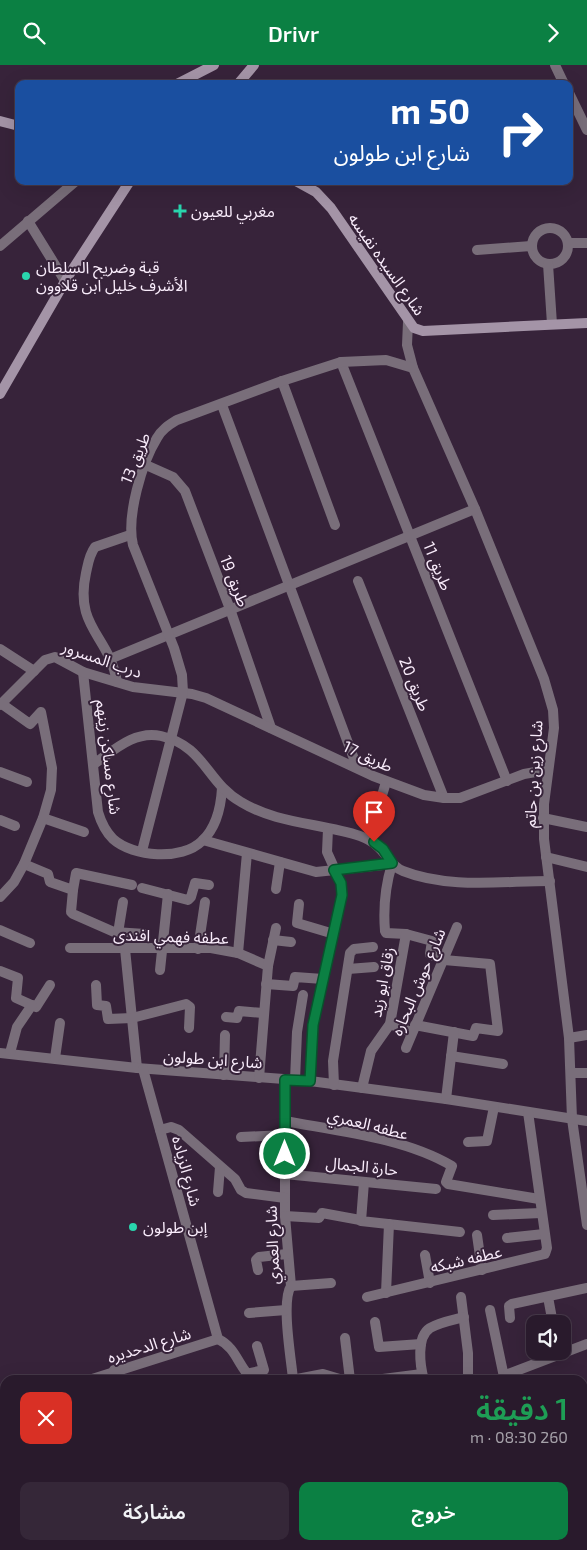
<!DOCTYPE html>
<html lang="ar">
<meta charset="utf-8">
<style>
body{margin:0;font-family:"Exo 2","Noto Sans Arabic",sans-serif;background:#352738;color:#f1f3f6;direction:rtl;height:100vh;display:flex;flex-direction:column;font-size:19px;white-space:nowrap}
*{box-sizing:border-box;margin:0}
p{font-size:16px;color:#a5a1a9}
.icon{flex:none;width:28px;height:28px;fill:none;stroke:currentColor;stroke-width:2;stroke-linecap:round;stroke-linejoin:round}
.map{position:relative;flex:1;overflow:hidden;direction:ltr}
.sheet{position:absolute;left:0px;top:1310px;width:588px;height:175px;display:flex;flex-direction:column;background:#291a2c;border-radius:15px 15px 0 0;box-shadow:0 5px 20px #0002,0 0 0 1px #453848;direction:rtl}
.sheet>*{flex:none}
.top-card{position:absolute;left:15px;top:15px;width:558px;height:105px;border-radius:10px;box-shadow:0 5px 20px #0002,0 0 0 1px #453848;direction:rtl;background:#1a4fa0;color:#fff;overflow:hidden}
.controls{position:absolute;left:526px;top:1250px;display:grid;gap:10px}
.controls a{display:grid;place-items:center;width:45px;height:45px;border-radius:10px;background:#291a2c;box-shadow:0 5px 20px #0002,0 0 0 1px #453848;font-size:25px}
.pin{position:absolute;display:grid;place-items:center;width:42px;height:42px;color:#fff;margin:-51px -21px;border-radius:50% 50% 50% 0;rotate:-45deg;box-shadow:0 0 5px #0007}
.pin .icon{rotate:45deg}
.me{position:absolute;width:55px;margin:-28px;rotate:0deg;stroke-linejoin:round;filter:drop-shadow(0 0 4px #0008)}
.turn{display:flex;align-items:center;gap:18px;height:105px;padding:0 20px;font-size:22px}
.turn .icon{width:65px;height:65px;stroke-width:2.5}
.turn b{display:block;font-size:35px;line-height:42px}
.round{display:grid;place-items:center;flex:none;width:52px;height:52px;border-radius:10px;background:#352738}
.overview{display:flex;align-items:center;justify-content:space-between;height:85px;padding:0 20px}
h1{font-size:30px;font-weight:600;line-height:38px;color:#1e9e55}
.action{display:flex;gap:10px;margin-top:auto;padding:10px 20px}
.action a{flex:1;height:58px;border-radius:10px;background:#0b8043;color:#fff;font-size:20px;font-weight:600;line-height:58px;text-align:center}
.action a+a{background:#352738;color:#f1f3f6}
header{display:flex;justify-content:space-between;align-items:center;height:65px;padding:0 20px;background:#0b8043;color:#fff;font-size:22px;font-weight:600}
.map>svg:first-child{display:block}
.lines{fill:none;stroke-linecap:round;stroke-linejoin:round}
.street{stroke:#796e7a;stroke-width:10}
.secondary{stroke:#a494a7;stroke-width:10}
.route-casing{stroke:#07532c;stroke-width:12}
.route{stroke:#0b8043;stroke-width:9}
.poi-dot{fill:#29d5ad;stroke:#37233a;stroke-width:2}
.labels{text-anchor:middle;stroke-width:4;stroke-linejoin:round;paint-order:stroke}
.poi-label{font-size:16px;fill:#f9ecfb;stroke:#37233a;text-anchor:start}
.street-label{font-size:16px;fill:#f9ecfb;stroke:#37233a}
</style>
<header><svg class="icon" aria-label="forward" viewBox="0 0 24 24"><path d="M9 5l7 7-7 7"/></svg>Drivr<svg class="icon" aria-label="search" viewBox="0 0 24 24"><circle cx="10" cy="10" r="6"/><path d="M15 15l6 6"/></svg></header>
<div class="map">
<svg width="587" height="1485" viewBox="0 0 587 1485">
<rect width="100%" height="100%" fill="#37233a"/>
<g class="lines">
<g class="street">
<path d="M555 0 564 19"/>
<path d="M569 28 587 65"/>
<path d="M28 156 65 216"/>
<circle cx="550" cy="181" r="18"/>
<path d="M568 178H587"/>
<path d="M0 181 76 116"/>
<path d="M477 185 531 181"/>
<path d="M548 199 552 259"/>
<path d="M408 257 407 280 413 303 475 444 544 614 553 645 554 663 544 739V774L569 973 572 1054 587 1160"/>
<path d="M341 297 507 716"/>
<path d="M282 316 335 460"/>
<path d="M222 340 357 702"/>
<path d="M146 400 173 412 185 426 230 544 271 663"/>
<path d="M358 516 444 733"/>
<path d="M0 584 34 606"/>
<path d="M110 594 475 444"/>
<path d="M83 607 98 747C101 757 105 766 113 774 133 792 182 796 202 776 216 763 221 741 222 723"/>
<path d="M117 617C109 570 74 563 86 508 88 499 89 490 95 482L130 470"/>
<path d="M0 640 45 595 55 592 83 607 133 622 192 629 206 633 373 711 424 730 444 733H460L524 709 547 705"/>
<path d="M94 699C114 685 135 665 161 671 205 681 206 717 241 737 277 759 321 758 360 771 386 780 387 800 403 806 448 824 503 816 550 816"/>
<path d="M0 707 27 717"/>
<path d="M43 753 84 767"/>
<path d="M543 753 587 762"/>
<path d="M0 755 15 761"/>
<path d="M369 774 386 717"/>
<path d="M203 775 316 807 392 799C385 822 383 842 385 866L386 868 406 869 432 876 430 889 434 891"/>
<path d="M142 786 183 627 182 610 174 583 133 480C126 452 142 397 157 373 162 364 169 360 177 355L282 316 341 297 386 295 413 303"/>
<path d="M546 792 587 802"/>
<path d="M24 799 48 809 50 817 73 825 71 847 73 849 114 867 145 869"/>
<path d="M142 823 188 835 191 832 195 818 209 820"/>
<path d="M276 824 280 797"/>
<path d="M73 825 76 808 132 820"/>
<path d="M0 832 14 817 24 799 43 753 51 725 52 703 41 647 30 659 2 639"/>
<path d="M299 839 297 858 334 869"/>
<path d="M0 865 30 878"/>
<path d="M118 868 123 837"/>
<path d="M273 875 291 877"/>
<path d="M70 883H211L238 888 268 901"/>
<path d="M125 884 137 1003"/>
<path d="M198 884 205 837"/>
<path d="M238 888 247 788"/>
<path d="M348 904 374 902"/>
<path d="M160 905 168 829"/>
<path d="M0 906 18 913 16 933 36 942 50 920"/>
<path d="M266 919 293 921 295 912 323 914"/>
<path d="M96 920 97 940 106 941 108 954 132 953 186 939 190 942 189 963"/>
<path d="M226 952 237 953 239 946 263 948"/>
<path d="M390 959 411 967"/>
<path d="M415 960 473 971 476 963 498 966 490 899 444 895"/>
<path d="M569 973 587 970"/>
<path d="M406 983 457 862"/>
<path d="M0 988 137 1003 310 1016 446 1034 587 1056"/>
<path d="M10 988 17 962 32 940"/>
<path d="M451 991 503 999"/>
<path d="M55 993 60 958"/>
<path d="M143 1004 218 1274"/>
<path d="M571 1008H587"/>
<path d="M224 1010 225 970"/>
<path d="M259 1013 268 901 276 863"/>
<path d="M285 1015V1151L291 1221C281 1236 291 1293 293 1314"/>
<path d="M295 1015 297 967 303 930"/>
<path d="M310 1016 313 960 342 830 341 818 327 787 328 764"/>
<path d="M334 1020 333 996 350 888 354 884 373 882"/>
<path d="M362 1023 371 986 390 959 406 869"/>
<path d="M446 1034 454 967"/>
<path d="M285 1056C338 1066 405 1073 452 1101L446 1117 448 1119 539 1134"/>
<path d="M160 1065 171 1062 179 1065 235 1114 241 1125 246 1128 285 1133"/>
<path d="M241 1072 285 1070"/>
<path d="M468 1077 487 1076 494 1042"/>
<path d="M285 1109 436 1124"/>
<path d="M364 1117 361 1156 460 1167"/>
<path d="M218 1127 220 1102"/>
<path d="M493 1150 541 1148"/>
<path d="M285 1151 319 1153 322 1148 360 1155"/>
<path d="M477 1170 482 1205"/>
<path d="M507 1173 544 1169"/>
<path d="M425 1190 430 1218"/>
<path d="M258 1205 256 1195 259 1192 287 1189"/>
<path d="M291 1221 331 1218"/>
<path d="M386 1228 389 1159"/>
<path d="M367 1232 545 1189 547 1183 528 1047"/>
<path d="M461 1232 468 1288V1315"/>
<path d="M548 1232 553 1259"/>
<path d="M490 1245 504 1312"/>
<path d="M249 1248 286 1245"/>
<path d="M510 1253 509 1241 512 1239 587 1223"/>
<path d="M375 1257 379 1282 421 1279"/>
<path d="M539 1259 553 1257"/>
<path d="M345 1273 350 1315"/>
<path d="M218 1274C237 1283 238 1302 253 1315"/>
<path d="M114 1305 119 1315"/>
<path d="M246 1309 264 1305 257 1281"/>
<path d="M89 1315 218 1274"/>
<path d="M292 1315 323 1309 343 1315"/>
<path d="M375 1315 422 1309"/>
<path d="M424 1315C420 1301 416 1272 430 1263 440 1257 453 1255 464 1252"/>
<path d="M503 1315 508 1309 587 1279"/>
<path d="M582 1333 587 1332"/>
<path d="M582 1433 587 1431"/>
<path d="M386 1480 387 1485"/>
<path d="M412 1480 414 1485"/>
<path d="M489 1480 492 1485"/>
<path d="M571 1480 573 1485"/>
<path d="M25 1485 26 1480"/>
<path d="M441 1485 449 1480"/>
</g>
<g class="secondary">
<path d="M177 19 214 0"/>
<path d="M238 19 254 0"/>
<path d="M0 56 19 61"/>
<path d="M296 116 316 127 331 143 414 263 423 266 587 258"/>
<path d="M0 329 67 213 130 116"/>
<path d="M0 1405 5 1406"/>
<path d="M91 1480 92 1485"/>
<path d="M245 1480 257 1485"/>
</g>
</g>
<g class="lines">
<defs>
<path id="route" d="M285 1089V1015L310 1016 313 960 342 830 341 818 334 805 392 798 383 784 374 777"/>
</defs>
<use href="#route" class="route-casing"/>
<use href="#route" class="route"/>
</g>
<g class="poi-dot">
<path d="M177.5 138.5h5v5h5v5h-5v5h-5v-5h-5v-5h5z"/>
<circle cx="26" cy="211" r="5"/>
<circle cx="133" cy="1162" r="5"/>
</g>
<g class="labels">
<g class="poi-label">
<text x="191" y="152">مغربي للعيون</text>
<text x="36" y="208">قبة وضريح السلطان<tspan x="36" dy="18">الأشرف خليل ابن قلاوون</tspan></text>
<text x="143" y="1168">إبن طولون</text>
</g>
<g class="street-label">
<text transform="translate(387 199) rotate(55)" y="6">شارع السيده نفيسه</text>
<text transform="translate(135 393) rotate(-68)" y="6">طريق 13</text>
<text transform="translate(438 501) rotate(68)" y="6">طريق 11</text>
<text transform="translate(235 516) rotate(69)" y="6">طريق 19</text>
<text transform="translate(102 594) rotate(19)" y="6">درب المسرور</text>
<text transform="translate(415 619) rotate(68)" y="6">طريق 20</text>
<text transform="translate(368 691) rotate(25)" y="6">طريق 17</text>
<text transform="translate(109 692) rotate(83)" y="6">شارع مساكن زينهم</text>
<text transform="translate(533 709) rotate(-86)" y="6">شارع زين بن حاتم</text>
<text transform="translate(171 871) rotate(2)" y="6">عطفه فهمي افندى</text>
<text transform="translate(382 917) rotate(-79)" y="6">زقاق ابو زيد</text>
<text transform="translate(418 917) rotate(-67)" y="6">شارع حوش البحاره</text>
<text transform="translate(213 994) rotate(4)" y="6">شارع ابن طولون</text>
<text transform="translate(368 1059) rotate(14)" y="6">عطفه العمري</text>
<text transform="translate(362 1101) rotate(6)" y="6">حارة الجمال</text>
<text transform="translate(187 1106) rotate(75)" y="6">شارع الزياده</text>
<text transform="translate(272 1180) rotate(-92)" y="6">شارع العمري</text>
<text transform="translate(466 1194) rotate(-13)" y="6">عطفه شبكه</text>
<text transform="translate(149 1280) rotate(-17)" y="6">شارع الدحديره</text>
</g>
</g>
</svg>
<div class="controls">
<a><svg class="icon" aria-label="sound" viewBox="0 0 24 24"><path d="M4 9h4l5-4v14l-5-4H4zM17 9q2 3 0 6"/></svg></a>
</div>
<div class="pin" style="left:374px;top:777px;background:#d93025"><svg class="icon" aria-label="arrive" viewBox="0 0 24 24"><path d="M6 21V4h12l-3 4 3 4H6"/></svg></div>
<svg class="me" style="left:285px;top:1089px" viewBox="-20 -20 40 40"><circle r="17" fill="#0b8043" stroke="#fff" stroke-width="3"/><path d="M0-11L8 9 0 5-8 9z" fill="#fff"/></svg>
<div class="top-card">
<div class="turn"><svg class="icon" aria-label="right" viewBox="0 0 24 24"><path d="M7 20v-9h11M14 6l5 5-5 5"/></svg><div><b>50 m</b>شارع ابن طولون</div></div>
</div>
<section class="sheet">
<div class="overview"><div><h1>1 دقيقة</h1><p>260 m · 08:30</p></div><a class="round" style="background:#d93025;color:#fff"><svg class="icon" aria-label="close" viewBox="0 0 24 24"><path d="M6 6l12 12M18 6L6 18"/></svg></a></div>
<div class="action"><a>خروج</a><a>مشاركة</a></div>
</section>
</div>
